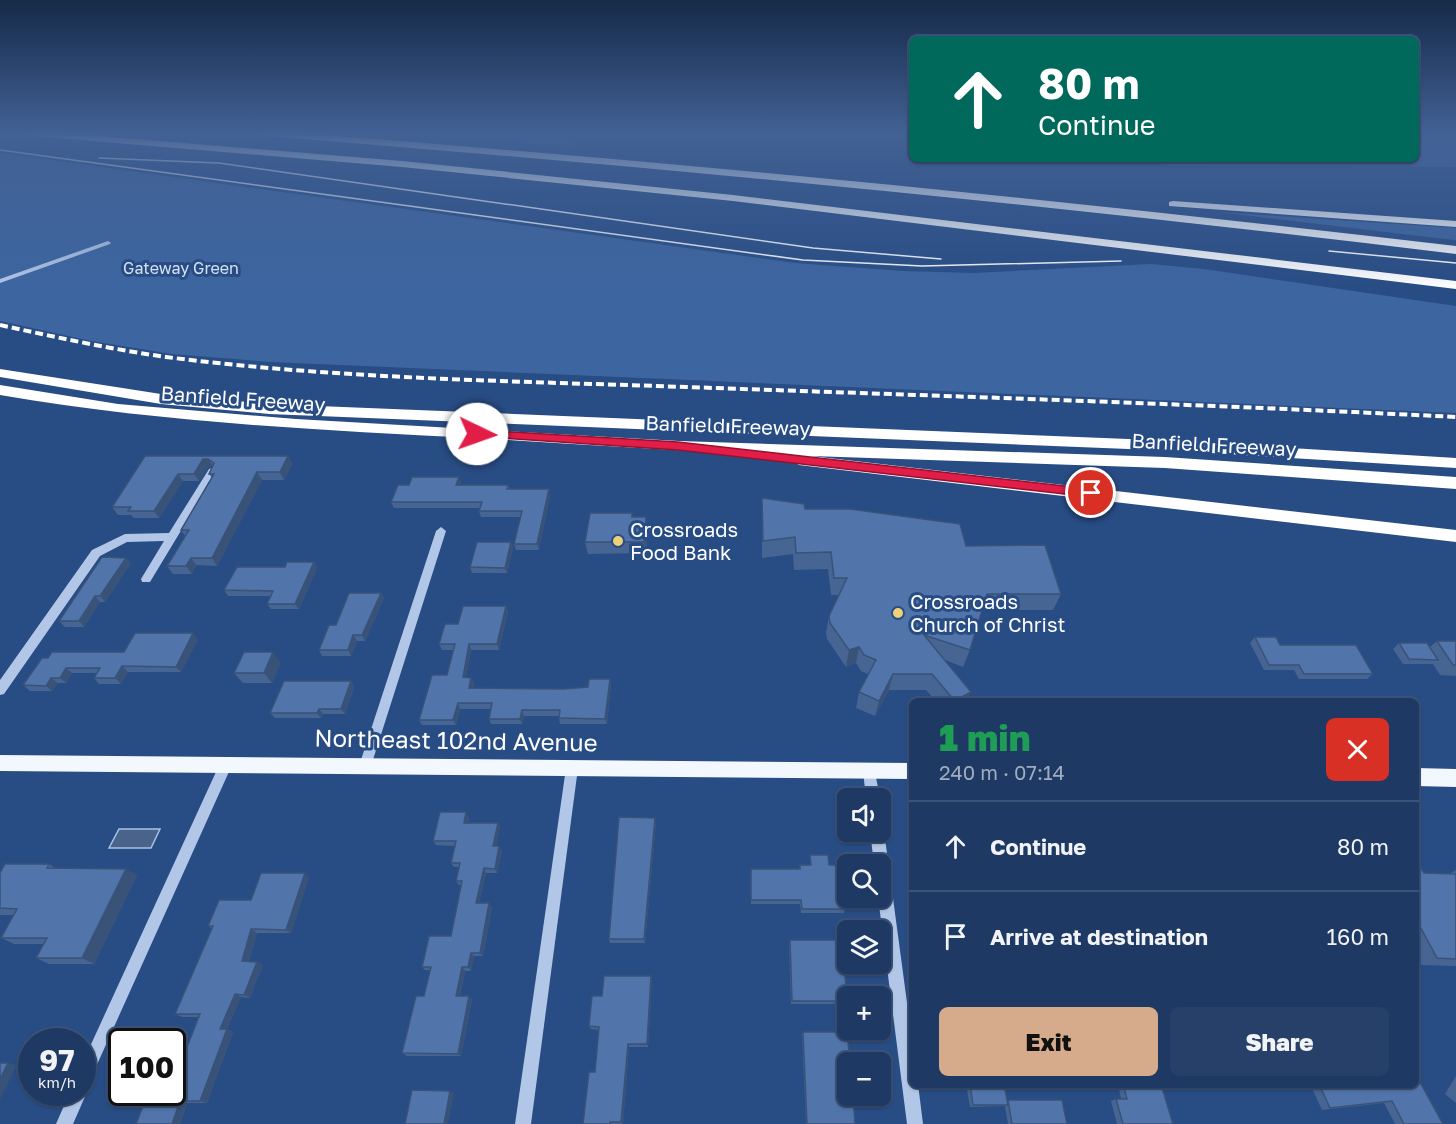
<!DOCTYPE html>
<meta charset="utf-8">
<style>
body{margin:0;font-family:"Golos Text",sans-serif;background:#264069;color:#f1f3f6;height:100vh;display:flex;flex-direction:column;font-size:22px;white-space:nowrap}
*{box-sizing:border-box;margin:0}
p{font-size:20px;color:#a1acbe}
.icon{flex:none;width:33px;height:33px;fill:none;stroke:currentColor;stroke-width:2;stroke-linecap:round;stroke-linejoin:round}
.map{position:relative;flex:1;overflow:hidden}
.panel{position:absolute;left:909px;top:698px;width:510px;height:390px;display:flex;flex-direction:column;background:#1e3963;border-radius:9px;box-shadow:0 2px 4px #0004,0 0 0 2px #3c5378}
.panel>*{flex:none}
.banner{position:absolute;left:909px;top:36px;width:510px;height:126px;border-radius:9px;box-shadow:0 2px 4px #0004,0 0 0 2px #3c5378;background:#00695c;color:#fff;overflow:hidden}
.tools{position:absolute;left:837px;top:788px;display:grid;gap:12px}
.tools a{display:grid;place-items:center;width:54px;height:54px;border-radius:9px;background:#1e3963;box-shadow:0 2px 4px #0004,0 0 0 2px #3c5378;font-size:30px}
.speed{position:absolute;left:18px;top:1028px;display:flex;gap:12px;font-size:30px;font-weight:700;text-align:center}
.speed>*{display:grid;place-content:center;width:78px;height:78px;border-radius:50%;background:#1e3963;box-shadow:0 2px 4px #0004,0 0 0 2px #3c5378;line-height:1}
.speed small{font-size:15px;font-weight:400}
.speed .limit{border:3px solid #111;border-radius:9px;background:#fff;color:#111}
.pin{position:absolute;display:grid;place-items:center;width:51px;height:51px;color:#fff;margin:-26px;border:3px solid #fff;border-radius:50%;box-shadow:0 2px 6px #0007}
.me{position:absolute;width:66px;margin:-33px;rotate:93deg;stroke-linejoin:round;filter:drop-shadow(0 0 4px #0008)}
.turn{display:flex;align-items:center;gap:21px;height:126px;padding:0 30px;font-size:27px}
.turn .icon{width:78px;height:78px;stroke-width:2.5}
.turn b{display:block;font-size:42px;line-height:51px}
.round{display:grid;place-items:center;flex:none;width:63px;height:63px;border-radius:9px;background:#264069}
.head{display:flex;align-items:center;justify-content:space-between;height:102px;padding:0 30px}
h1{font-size:36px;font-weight:800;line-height:45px;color:#1e9e55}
.button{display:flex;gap:12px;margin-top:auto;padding:12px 30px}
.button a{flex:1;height:69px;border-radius:9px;background:#d6ab8b;color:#111;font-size:24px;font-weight:800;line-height:69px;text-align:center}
.button a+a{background:#264069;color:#f1f3f6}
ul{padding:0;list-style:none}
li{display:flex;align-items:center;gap:18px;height:90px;padding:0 30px;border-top:2px solid #3c5378}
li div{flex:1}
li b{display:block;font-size:22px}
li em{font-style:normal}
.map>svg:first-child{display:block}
.green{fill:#3d65a0}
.water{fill:#49638b;stroke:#a7c2e7;stroke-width:1.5}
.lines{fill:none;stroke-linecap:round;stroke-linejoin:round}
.minor{fill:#b2c7e7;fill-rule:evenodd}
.major{fill:#f3f7fe;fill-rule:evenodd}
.highway{fill:#fff;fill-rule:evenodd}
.tram{stroke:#fff;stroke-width:1.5}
.rail{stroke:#fff;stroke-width:4;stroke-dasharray:8 4;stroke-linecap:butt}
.wall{fill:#466593}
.shaded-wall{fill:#395278}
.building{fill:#5175ab;stroke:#395278;stroke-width:1.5}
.route{fill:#e11d48;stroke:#92132f;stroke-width:1.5}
.poi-dot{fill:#efd278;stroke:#284c84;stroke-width:2}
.labels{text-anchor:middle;stroke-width:6;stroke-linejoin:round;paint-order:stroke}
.far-park-label{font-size:16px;fill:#d5e2f6;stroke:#284c84}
.street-label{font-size:20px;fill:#fff;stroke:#284c84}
.poi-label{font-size:20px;fill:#fff;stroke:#284c84;text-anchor:start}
.near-street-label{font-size:24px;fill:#fff;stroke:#284c84}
</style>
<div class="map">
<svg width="1456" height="1124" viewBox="0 0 1456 1124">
<rect width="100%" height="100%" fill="#284c84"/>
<g class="green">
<path d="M385 132H575L561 139 581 147Z"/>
<path d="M1416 132H1456V167L1175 166 1110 159H1416Z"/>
<path d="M0 153 795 263 903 271 974 273 1151 264 1204 269 1456 306V413L270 362 172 354 91 341 0 321Z"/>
<path d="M1218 212 1456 228V240L1436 238Z"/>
</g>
<path class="water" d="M119 829H160L151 848H109Z"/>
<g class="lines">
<g class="minor">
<path d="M108 241 111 243 110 244 0 283V279Z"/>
<path d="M212 468 217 471 150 582H142L141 579 164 541 127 542 100 556 4 694 0 695V680L92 550 125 534 169 533 209 469Z"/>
<path d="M441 527 446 531 371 766 370 770 365 772 360 770 359 766 436 531Z"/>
<path d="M226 759 231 761 232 765 86 1089 87 1092 73 1124H56L70 1092H82V1064L221 761Z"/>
<path d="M572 762 577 764 578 768 531 1124H515L566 768 567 764Z"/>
<path d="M869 765 874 767 880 798H866L863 771 864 767Z"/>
<path d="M880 826 884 831 912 1040V1084H918L923 1124H907L878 897H880V864H874L870 831H880Z"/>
</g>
<g class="major">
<path d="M0 755 912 763V779L0 771Z"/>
<path d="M1416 768 1456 769V787L1416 786Z"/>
</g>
<g class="highway">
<path d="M17 132H51L402 161 733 195 1456 281V289L733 201 402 167 22 135Z"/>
<path d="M249 132H285C676 162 1066 200 1456 246V254C1056 205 656 167 254 135Z"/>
<path d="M1173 201 1456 221V227L1169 206V202Z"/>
<path d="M0 369 161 394 269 404 1178 441 1456 458V468L1178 451 269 414 161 404 0 377Z"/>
<path d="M0 385 118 404 296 419 679 441 1165 457 1456 477V489L1165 468 811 456 1456 530V542L799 465 791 460 796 456C688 452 581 444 474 438 315 430 157 422 0 395Z"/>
</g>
<g class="tram">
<path d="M0 150 803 260 922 266 1121 261"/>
<path d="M99 158 219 163 813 248 941 259"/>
<path d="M1329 251 1456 263"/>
</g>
<path class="rail" d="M0 325C55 337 110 349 166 357 337 379 513 381 686 387 943 396 1199 404 1456 417"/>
</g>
<g class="wall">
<path d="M145 456H288L292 464 284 480H262L217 566 196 565 192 574H173L167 566 185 536 181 530 212 478 209 474 213 466 208 467 199 481H183L159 518H134L131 515H118L112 507Z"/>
<path d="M461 482 460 485H508L510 489 550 495 539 550H516L514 544 521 517H481L479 511 480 508H394L391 502Z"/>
<path d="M762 498 966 546 1061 594 1053 610H982L970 650 963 667 945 660 968 700H935L926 690H889L875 716 856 708 859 692 868 674 861 671 856 663 846 667 827 639 826 633 829 616 839 595H831L828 569 794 570 793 554 762 558Z"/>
<path d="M633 517 648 529 646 553 588 554 585 542Z"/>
<path d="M511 542 513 548 507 573H472L470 567Z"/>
<path d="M314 562 317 568 299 609H271L267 604 271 596H228L224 590 285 567Z"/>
<path d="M131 563 105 602H100L84 627H65L59 621Z"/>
<path d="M381 593 384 598 365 641H357L351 656H322L319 650 336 625Z"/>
<path d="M506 606 508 612 499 650H471L466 677 471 678 474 683 473 688 564 689 611 684 607 724H560L559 718V716H524L522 724H491L489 719 491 709H460L456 725H422L419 720 447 675 454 650H442L439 644 458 624Z"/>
<path d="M1255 637 1280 645 1373 674 1367 679H1299L1294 670H1264L1250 643Z"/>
<path d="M198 639 181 672H128L121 684H99L94 678 97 673H72L66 683H58L52 691H30L23 685 48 658 124 652Z"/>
<path d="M1437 641H1456V676L1440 675 1433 664H1403L1393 649 1399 643 1430 647Z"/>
<path d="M281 663 272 683H243L234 673Z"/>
<path d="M351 681 354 687 345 714H323L321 718H275L270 713Z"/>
<path d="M469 817 468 823H498L500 827 496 846 502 851 497 873H486L479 903 492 907 483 956H474L471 971H465L460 996 472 999 461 1056H407L402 1053 424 996 430 970H425L422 967 451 936 462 885H459L456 881 459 867H454L451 863 455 846 436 845 433 841Z"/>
<path d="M656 822 645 943H610L609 939Z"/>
<path d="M810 855 829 865 845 909 844 913H801L800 904H751V869H799L800 865H810Z"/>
<path d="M49 864 55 868 137 875 94 964H49L36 958 44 944H14L1 938 14 915H0V873Z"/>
<path d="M1416 868 1424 873 1449 874 1456 870V966L1421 965 1416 956Z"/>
<path d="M309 877 291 933H257L249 961 257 962 263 965 250 998 241 997 227 1029 233 1032 207 1103H187L180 1124H136L144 1103 135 1101 187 1047 198 1017H182L175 1014 212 929 208 926 251 900Z"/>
<path d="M790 940 847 1001 846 1004H791L789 944Z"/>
<path d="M651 976 652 979 648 1047H629L623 1124H583L595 1072 599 1030 591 1029 589 1026 602 996Z"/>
<path d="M803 1032 855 1124H806L802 1034Z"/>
<path d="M1456 1076V1103L1445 1094Z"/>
<path d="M966 1084H1004L1007 1100H1008L1067 1124H1008L1005 1106 970 1107Z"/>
<path d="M1118 1084H1161L1173 1124H1117L1111 1101 1116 1099H1121Z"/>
<path d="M1310 1084H1416L1443 1124H1395L1384 1103 1322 1110Z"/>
</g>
<g class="shaded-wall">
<path d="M288 456 292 464 284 480 280 472Z"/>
<path d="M203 459H208L213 466 208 467 199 481 194 474Z"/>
<path d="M257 472 262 480 217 566 212 558Z"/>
<path d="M178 474 183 481 159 518 154 511Z"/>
<path d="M459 477 461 482 458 491 456 485Z"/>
<path d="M549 489 550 495 539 550 537 544Z"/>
<path d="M646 517 648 529 646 553 644 542Z"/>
<path d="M511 542 513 548 507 573 505 568Z"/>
<path d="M126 558 131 563 105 602 100 596Z"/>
<path d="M191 558 196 565 192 574 186 566Z"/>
<path d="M314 562 317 568 299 609 295 604Z"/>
<path d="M381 593 384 598 365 641 362 635Z"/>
<path d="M95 596 100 602 84 627 79 621Z"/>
<path d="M506 606 508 612 499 650 497 644Z"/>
<path d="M193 633 198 639 181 672 176 667Z"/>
<path d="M353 635 357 641 351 656 348 650Z"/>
<path d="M469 644 471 650 465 683 463 677Z"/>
<path d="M859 647 856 663 846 667 849 650Z"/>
<path d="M273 652 281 663 272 683 264 673Z"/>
<path d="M122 666 128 672 121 684 115 678Z"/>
<path d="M66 668 72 673 66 683 60 678Z"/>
<path d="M893 674 889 690 875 716 879 701Z"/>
<path d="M51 678 58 683 52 691 46 686Z"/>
<path d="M471 678 474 683 472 693 469 688Z"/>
<path d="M610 679 611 684 607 724 605 719Z"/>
<path d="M351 681 354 687 345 714 341 709Z"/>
<path d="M971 692 968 700H956Z"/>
<path d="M458 703 460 709 456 725 453 720Z"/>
<path d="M319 709 323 714 321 718 317 713Z"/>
<path d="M522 710 524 716 522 724 520 719Z"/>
<path d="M466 812 469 817 467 827 464 823Z"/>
<path d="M655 818 656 822 645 943 644 939Z"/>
<path d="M498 823 500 827 495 851 493 846Z"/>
<path d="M499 846 502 851 497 873 495 869Z"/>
<path d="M484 868 486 873 478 907 476 903Z"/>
<path d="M126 869 137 875 94 964 82 958Z"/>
<path d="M305 873 309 877 291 933 286 930Z"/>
<path d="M489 903 492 907 483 956 480 953Z"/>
<path d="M251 929 257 933 248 964 242 961Z"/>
<path d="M471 953 474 956 471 971 468 967Z"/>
<path d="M257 962 263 965 250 998 244 995Z"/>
<path d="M462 967 465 971 459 999 456 996Z"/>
<path d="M651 976 652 979 648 1047 647 1044Z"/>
<path d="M235 994 241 997 227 1029 233 1032 207 1103 200 1101 220 1029Z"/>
<path d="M469 996 472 999 461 1056 458 1054Z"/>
<path d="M628 1044 629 1047 623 1124 621 1122Z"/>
<path d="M8 1063 17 1065 0 1099V1079Z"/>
<path d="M450 1091 454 1093 448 1124H444Z"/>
<path d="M180 1101 187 1103 180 1124H172Z"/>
</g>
<g class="building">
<path d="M145 456H288L280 472H257L212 558H191L186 566H167L189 530H181L214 474H209L214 463 208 459H203L194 474H178L154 511H128L131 507H112Z"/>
<path d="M412 477H459L456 485H508L507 489H549L537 544H514L522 511H479L482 502H391L398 485H409Z"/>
<path d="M762 498 804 504 805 509H850L960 524 966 546 1045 545 1061 594H987L970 650 924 635 971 692 956 700H954L932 674H893L879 701 859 692 876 660 864 655 859 647 849 650 830 623 829 616 847 578H834L831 552 796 553 795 537 763 541Z"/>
<path d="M590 513H632V517H646L644 542H585Z"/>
<path d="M477 542H511L505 568 470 567Z"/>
<path d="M102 557 126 558 100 596H95L79 621H59Z"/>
<path d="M287 562H314L295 604H267L273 591 224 590 237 567H285Z"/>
<path d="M349 593H381L362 635H353L348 650H319L329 625H336Z"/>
<path d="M463 606H506L497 644H469L463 677 471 678 469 688 564 689 588 687 589 679H610L605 719 559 718 560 710H522L520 719H489L492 703H458L453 720H419L432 675H447L455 644H439L445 624H458Z"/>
<path d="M135 633H193L176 667 122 666 115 678H94L100 668H66L60 678H51L46 686 23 685 42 658H48L52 652H124Z"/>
<path d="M1255 637H1276L1280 645H1356L1373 674H1304L1299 665H1269Z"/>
<path d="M1437 641H1456V665H1453Z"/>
<path d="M1399 643H1427L1438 660 1409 659Z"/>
<path d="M244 652H273L264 673H234Z"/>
<path d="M284 681H351L341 709H319L317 713H270Z"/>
<path d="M440 812H466L464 823H498L493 846H499L495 869 484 868 476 903H489L480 953H471L468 967H462L456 996H469L458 1054 402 1053 416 996H424L431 967H422L429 936H451L462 881H456L460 863H451L456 841H433Z"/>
<path d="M619 817 655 818 644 939H609Z"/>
<path d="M810 855H828L829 865H841L845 909H802L801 900H751V869H800V865H811Z"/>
<path d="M5 864H49L47 868 126 869 82 958H36L47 938H1L17 909 0 908V873Z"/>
<path d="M1416 868H1421L1424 873 1456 874V959L1437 958 1416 919Z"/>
<path d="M261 873H305L286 930 251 929 242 961 257 962 244 995 235 994 220 1029H227L200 1101H180L172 1124H136L145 1101H135L138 1092H172V1047H187L200 1014H175L213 926H208L219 900H251Z"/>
<path d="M790 940H842L847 1001H792Z"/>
<path d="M604 976H651L647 1044H628L621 1122H610V1124H583L589 1072H595L599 1027 589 1026 592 996H602Z"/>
<path d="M803 1032H847L850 1062H848V1095H853L855 1124H807Z"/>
<path d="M0 1063H8L0 1079Z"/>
<path d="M1416 1075 1443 1124H1404L1392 1101 1330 1108 1319 1084H1416Z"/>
<path d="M970 1084H1004L1008 1105H973Z"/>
<path d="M1123 1084H1161L1173 1124H1123L1116 1099H1127Z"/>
<path d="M412 1090 450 1091 444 1124H405Z"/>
<path d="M1008 1100H1062L1067 1124H1012Z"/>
</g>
<linearGradient id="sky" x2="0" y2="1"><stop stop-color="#162a49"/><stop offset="0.46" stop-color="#426194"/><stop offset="1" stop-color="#426194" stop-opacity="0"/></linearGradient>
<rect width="1456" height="289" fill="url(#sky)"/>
<path class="route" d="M477 430 678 442 1091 489 1097 493 1091 497 678 450 473 436 472 434Z"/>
<g class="poi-dot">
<circle cx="618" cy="541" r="6"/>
<circle cx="898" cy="613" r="6"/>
</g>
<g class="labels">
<g class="far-park-label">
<text x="181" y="274">Gateway Green</text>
</g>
<g class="street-label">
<text transform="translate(243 399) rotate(4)" y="7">Banfield Freeway</text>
<text transform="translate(728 426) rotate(2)" y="7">Banfield Freeway</text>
<text transform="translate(1214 445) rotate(3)" y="7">Banfield Freeway</text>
</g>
<g class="poi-label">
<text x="630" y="537">Crossroads<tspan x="630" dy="23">Food Bank</tspan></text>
<text x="910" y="609">Crossroads<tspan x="910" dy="23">Church of Christ</tspan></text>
</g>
<g class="near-street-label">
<text transform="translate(456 741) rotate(1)" y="8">Northeast 102nd Avenue</text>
</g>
</g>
</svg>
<div class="tools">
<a><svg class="icon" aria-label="sound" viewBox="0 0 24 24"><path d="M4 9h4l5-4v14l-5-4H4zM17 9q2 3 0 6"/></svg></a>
<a><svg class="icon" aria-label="search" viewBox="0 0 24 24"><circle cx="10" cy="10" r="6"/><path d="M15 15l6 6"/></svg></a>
<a><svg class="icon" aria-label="layers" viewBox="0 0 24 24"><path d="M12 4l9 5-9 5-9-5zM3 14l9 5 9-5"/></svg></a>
<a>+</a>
<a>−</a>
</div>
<div class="speed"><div>97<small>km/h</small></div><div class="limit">100</div></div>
<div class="pin" style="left:1091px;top:493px;background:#d93025"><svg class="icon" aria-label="arrive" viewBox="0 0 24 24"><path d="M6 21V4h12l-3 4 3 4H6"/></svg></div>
<svg class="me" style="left:477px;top:434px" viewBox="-20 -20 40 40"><circle r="19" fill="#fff"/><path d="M0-13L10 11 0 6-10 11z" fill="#e11d48"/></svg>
<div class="banner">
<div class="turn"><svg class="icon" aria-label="ahead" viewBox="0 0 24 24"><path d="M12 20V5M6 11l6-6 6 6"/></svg><div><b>80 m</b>Continue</div></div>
</div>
<section class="panel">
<div class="head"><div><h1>1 min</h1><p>240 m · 07:14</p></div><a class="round" style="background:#d93025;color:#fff"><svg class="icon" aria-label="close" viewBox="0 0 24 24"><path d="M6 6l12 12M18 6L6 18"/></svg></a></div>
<ul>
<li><svg class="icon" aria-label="ahead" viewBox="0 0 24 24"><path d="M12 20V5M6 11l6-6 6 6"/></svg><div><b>Continue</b></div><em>80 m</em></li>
<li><svg class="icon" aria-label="arrive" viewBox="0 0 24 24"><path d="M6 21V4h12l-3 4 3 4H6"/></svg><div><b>Arrive at destination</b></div><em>160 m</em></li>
</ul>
<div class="button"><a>Exit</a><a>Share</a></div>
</section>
</div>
